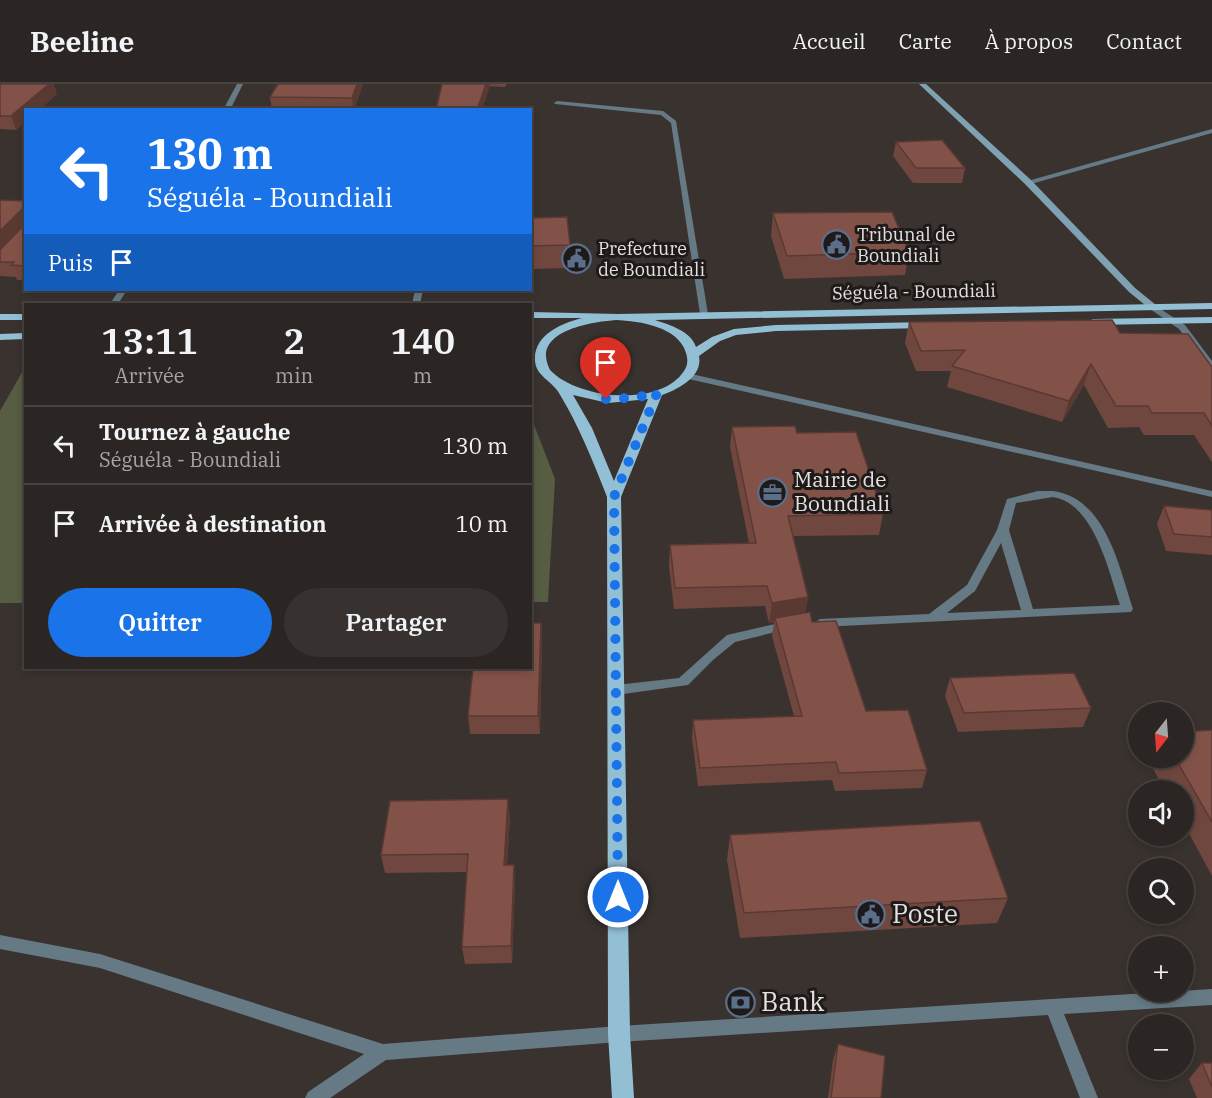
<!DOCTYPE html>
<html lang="fr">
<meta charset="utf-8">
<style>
body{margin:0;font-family:"IBM Plex Serif",serif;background:#373230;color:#f1f3f6;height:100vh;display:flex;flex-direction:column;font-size:22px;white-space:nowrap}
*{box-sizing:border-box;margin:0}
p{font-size:20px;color:#a6a5a6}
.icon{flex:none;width:33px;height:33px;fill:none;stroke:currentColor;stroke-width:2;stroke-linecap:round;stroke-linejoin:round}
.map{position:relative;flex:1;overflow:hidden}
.drawer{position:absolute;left:24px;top:219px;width:508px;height:366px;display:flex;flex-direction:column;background:#2b2623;border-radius:0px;box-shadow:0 3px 9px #0003,0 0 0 2px #474341}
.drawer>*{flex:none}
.banner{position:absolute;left:24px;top:24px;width:508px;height:183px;border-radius:0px;box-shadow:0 3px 9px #0003,0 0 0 2px #474341;background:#1a73e8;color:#fff;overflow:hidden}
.needle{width:39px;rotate:197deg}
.tools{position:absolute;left:1128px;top:618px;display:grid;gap:12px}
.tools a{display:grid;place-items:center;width:66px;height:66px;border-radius:50%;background:#2b2623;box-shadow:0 3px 9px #0003,0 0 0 2px #474341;font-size:30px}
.pin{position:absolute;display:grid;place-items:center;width:51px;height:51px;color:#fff;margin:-62px -26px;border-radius:50% 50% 50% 0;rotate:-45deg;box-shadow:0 0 6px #0007}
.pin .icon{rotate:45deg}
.me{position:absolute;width:66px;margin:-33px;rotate:0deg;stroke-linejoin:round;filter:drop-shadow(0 0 4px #0008)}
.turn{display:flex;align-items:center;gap:21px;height:126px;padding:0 24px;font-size:27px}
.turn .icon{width:78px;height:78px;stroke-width:2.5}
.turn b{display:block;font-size:42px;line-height:51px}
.then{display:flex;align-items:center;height:57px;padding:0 24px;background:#0003;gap:12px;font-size:22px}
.eta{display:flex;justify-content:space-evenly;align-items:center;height:102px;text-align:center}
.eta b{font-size:36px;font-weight:600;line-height:42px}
.button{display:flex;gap:12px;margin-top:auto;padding:12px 24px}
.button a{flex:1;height:69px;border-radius:36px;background:#1a73e8;color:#fff;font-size:24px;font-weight:600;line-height:69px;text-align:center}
.button a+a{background:#373230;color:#f1f3f6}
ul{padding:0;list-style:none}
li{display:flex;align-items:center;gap:18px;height:78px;padding:0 24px;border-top:2px solid #474341}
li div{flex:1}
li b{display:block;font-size:22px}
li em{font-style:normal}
header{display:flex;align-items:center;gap:36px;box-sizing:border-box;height:84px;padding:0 30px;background:#2b2623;border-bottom:2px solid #474341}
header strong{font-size:28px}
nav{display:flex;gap:33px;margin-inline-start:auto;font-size:21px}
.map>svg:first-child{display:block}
.green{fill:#565d42}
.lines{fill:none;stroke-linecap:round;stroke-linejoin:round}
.service{fill:#657a85;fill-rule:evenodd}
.minor{fill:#657a85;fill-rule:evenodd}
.tertiary{fill:#657a85;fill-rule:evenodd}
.secondary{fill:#7fa1b2;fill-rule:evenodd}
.primary{fill:#93bfd5;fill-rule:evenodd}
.wall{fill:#70473f}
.shaded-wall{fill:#5b3933}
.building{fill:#825249;stroke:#5b3933;stroke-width:1.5}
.route{stroke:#1a73e8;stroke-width:10;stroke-dasharray:0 18}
.labels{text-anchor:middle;stroke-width:6;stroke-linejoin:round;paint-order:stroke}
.far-poi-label{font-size:18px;fill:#e4e0de;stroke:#1e1a19;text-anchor:start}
.far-street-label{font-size:18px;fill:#e4e0de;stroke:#1e1a19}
.poi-label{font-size:21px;fill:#e4e0de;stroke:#1e1a19;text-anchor:start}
.near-poi-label{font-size:26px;fill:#e4e0de;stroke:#1e1a19;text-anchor:start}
</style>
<header>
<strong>Beeline</strong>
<nav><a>Accueil</a><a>Carte</a><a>À propos</a><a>Contact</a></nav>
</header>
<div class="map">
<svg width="1212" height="1014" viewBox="0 0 1212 1014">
<rect width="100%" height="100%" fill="#39322f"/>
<g class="green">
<path d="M25 283V519H0V327Z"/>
<path d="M531 333 555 395 548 518H531Z"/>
</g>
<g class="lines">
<g class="service">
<path d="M415 206H423L420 220H412Z"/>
<path d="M1053 407C1106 414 1119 483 1133 525L1131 528 820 543 814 539 820 535 929 530 967 501 997 446 1007 415 1038 407ZM1053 413C1094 419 1109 488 1120 521L1033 525 1009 446 1016 419ZM1001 459 1021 526 947 529 975 507Z"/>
<path d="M788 537 794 541 792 544 735 558 713 576 688 601 616 611 611 609 609 606 611 603 616 601 679 594 727 551Z"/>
<path d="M0 851 100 870 383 960 619 942 625 944 627 950 625 956 619 958 386 976 330 1014H305L308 1008 364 970 100 884 0 865Z"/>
</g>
<g class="minor">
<path d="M237 0H243L230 26H223Z"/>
<path d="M557 17 663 27 676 37 708 230 707 232 704 233 700 230 671 39 661 31 555 20 554 19Z"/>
<path d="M1212 45V49L1031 100 1024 98Z"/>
<path d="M119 206H127L118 220H110Z"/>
<path d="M1153 220 1185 241 1212 277V286L1209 285 1179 245 1150 225V221Z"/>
<path d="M1212 905V921L1064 930 1098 1014H1080L1048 931 619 958 613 956 611 950 613 944 619 942Z"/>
</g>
<path class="tertiary" d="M687 289 1212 407V413L684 294V290Z"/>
<path class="secondary" d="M919 0H926L1031 96 1135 204 1156 221V225H1150L1129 208 1025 100Z"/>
<g class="primary">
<path d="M1212 219V225L655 236C670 241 691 247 696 263L712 253 734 245 776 241 928 238 934 241 928 244 776 247 736 251 720 257 699 272C703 293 678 305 662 311L621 413 630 950 634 1014H612L608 950 607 413C593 377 579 342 559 309 552 297 536 292 535 277 533 251 562 239 582 234H531V228L618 230ZM616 236C640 237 679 243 686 269 688 276 688 281 684 287 660 324 577 315 550 286 530 247 591 238 616 236ZM573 311 608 319 648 315 614 397 592 344Z"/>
<rect x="0" y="230" width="26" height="6"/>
<path d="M1212 233V239L1093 241 1087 238 1093 235Z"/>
<path d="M26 249V255L0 256V250Z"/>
</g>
</g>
<g class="wall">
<path d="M278 0H363L354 26H272L270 13Z"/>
<path d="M442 0H507L505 3Z"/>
<path d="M0 1 57 10 16 46 0 45Z"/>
<path d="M896 58 965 84 962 99H913L893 72Z"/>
<path d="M0 116 26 117V196H17L16 193 0 192Z"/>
<path d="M773 129 909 168 905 191 784 195 771 152Z"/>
<path d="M531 134 570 161V184L531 185Z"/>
<path d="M909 238 1120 249 1212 283V378L1194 351H1144L1139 343 1108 344 1084 301 1062 338 947 303 951 287H916L905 259Z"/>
<path d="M732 343 797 349 883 430 879 451 793 452 808 513 805 529 812 538 866 627 927 686 922 704 835 707 832 696 698 702 692 654 693 636 794 632 772 552 774 539H769L765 522 674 525 669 482 670 461 749 459 730 363Z"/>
<path d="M1164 422 1212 426V471L1166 467 1157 440Z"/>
<path d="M541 539 542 557 540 650H470L468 632Z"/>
<path d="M950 594 1091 624 1083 643 958 648 945 612Z"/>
<path d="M1212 646V792L1184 740V706H1165L1148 676 1149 674H1184Z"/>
<path d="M510 733 507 781 515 799 512 879 465 880 462 863 467 788 385 789 381 771Z"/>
<path d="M730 751 1008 814 997 839 740 854 727 776Z"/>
<path d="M838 960 881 1014H828L833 976Z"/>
<path d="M1202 979H1212V1014H1197L1189 995Z"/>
</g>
<g class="shaded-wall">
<path d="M49 0H54L57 10 39 26H26V37L16 46 11 32Z"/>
<path d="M357 0H363L354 26H353L352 14Z"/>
<path d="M486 0H490V2L482 26H477Z"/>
<path d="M26 121V142L0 167V147Z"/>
<path d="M1091 280 1084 301 1062 338 1069 317Z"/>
<path d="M808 513 804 534H775L774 539H769L772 519Z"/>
<path d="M541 539 542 557 540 650 538 632Z"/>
<path d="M508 715 510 733 506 799 504 781Z"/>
<path d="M514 781 515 799 512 879 511 862Z"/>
</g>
<g class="building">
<path d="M2 0H49L11 32H0V1Z"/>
<path d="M278 0H357L352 14 270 13Z"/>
<path d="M442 0H486L477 26H436Z"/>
<path d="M942 56 965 84H916L896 58Z"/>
<path d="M0 116 26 117V121L0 147Z"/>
<path d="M892 128 909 168 787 172 773 129Z"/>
<path d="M567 133 570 161 531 162V134Z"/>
<path d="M26 139V182L11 181 14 178H0V166Z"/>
<path d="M1112 236 1120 249 1188 250 1212 283V342L1204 329H1152L1148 322H1116L1091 280 1069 317 952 282 965 266 921 267 909 238Z"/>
<path d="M795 342 797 349 856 348 883 430 788 432 808 513 772 519 767 502 675 504 670 461 756 459 732 343Z"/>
<path d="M1164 422 1212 426V453L1174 450Z"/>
<path d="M810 528 812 538 836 537 866 627 908 626 927 686 839 689 836 678 700 684 693 636 802 632 775 534Z"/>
<path d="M531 539H541L538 632H468L473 584H531Z"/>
<path d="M1074 589 1091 624 964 629 950 594Z"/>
<path d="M1212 646V738L1175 674H1184V648Z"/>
<path d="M508 715 504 781H514L511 862 462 863 468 770 381 771 390 717Z"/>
<path d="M980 737 1008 814 744 829 730 751Z"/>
<path d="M838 960 885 972 881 1014H831Z"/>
<path d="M1202 979H1212V1003Z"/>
</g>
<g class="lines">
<path class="route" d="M606 315 633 314 657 309 614 413 618 813"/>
</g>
<defs>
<symbol id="civic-ring" viewBox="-11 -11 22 22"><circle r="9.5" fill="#1e1a19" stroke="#5c6f8a" stroke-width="1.5"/><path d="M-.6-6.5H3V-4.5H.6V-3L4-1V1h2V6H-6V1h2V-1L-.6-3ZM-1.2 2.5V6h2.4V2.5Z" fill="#5c6f8a"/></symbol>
<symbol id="office-ring" viewBox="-11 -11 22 22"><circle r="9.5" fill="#1e1a19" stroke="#5c6f8a" stroke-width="1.5"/><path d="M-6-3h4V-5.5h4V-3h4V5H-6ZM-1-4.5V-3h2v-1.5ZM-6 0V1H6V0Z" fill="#5c6f8a"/></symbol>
<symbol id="bank-ring" viewBox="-11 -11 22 22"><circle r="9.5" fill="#1e1a19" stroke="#5c6f8a" stroke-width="1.5"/><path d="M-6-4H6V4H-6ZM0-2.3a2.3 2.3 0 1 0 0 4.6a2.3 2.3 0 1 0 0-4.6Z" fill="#5c6f8a"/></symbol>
</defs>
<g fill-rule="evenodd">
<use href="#civic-ring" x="820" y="144" width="33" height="33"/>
<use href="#civic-ring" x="560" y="158" width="33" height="33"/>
<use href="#office-ring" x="756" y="392" width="33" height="33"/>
<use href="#civic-ring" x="854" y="814" width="33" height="33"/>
<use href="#bank-ring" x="724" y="902" width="33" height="33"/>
</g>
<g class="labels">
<g class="far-poi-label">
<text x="857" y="157">Tribunal de<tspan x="857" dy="21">Boundiali</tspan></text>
<text x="598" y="171">Prefecture<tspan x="598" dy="21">de Boundiali</tspan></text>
</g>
<g class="far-street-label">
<text transform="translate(914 208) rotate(-1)" y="6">Séguéla - Boundiali</text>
</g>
<g class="poi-label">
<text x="794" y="403">Mairie de<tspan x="794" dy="24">Boundiali</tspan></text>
</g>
<g class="near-poi-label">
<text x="892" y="839">Poste</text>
<text x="761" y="927">Bank</text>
</g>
</g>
</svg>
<div class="tools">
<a><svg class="needle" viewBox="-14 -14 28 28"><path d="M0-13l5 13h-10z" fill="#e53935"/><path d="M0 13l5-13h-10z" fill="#a6a5a6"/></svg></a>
<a><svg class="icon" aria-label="sound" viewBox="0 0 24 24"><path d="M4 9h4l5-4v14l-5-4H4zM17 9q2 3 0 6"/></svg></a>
<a><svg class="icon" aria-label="search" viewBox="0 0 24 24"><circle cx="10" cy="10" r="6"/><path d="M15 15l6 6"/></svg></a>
<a>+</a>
<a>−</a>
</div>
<div class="pin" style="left:606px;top:315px;background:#d93025"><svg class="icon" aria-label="arrive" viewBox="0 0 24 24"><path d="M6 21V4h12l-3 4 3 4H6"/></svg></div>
<svg class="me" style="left:618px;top:813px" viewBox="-20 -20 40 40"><circle r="17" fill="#1a73e8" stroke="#fff" stroke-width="3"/><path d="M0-11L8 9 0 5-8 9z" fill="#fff"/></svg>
<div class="banner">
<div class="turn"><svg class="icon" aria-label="left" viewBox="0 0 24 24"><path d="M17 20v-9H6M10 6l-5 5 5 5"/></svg><div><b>130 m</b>Séguéla - Boundiali</div></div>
<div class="then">Puis<svg class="icon" aria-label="arrive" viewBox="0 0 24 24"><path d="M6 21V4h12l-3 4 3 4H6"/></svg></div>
</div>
<section class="drawer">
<div class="eta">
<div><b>13:11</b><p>Arrivée</p></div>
<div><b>2</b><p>min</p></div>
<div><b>140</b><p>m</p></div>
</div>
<ul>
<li><svg class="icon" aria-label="left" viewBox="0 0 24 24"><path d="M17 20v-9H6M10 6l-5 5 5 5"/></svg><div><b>Tournez à gauche</b><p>Séguéla - Boundiali</p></div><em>130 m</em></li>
<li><svg class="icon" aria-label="arrive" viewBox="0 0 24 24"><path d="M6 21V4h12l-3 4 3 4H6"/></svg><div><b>Arrivée à destination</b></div><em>10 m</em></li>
</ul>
<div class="button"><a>Quitter</a><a>Partager</a></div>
</section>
</div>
